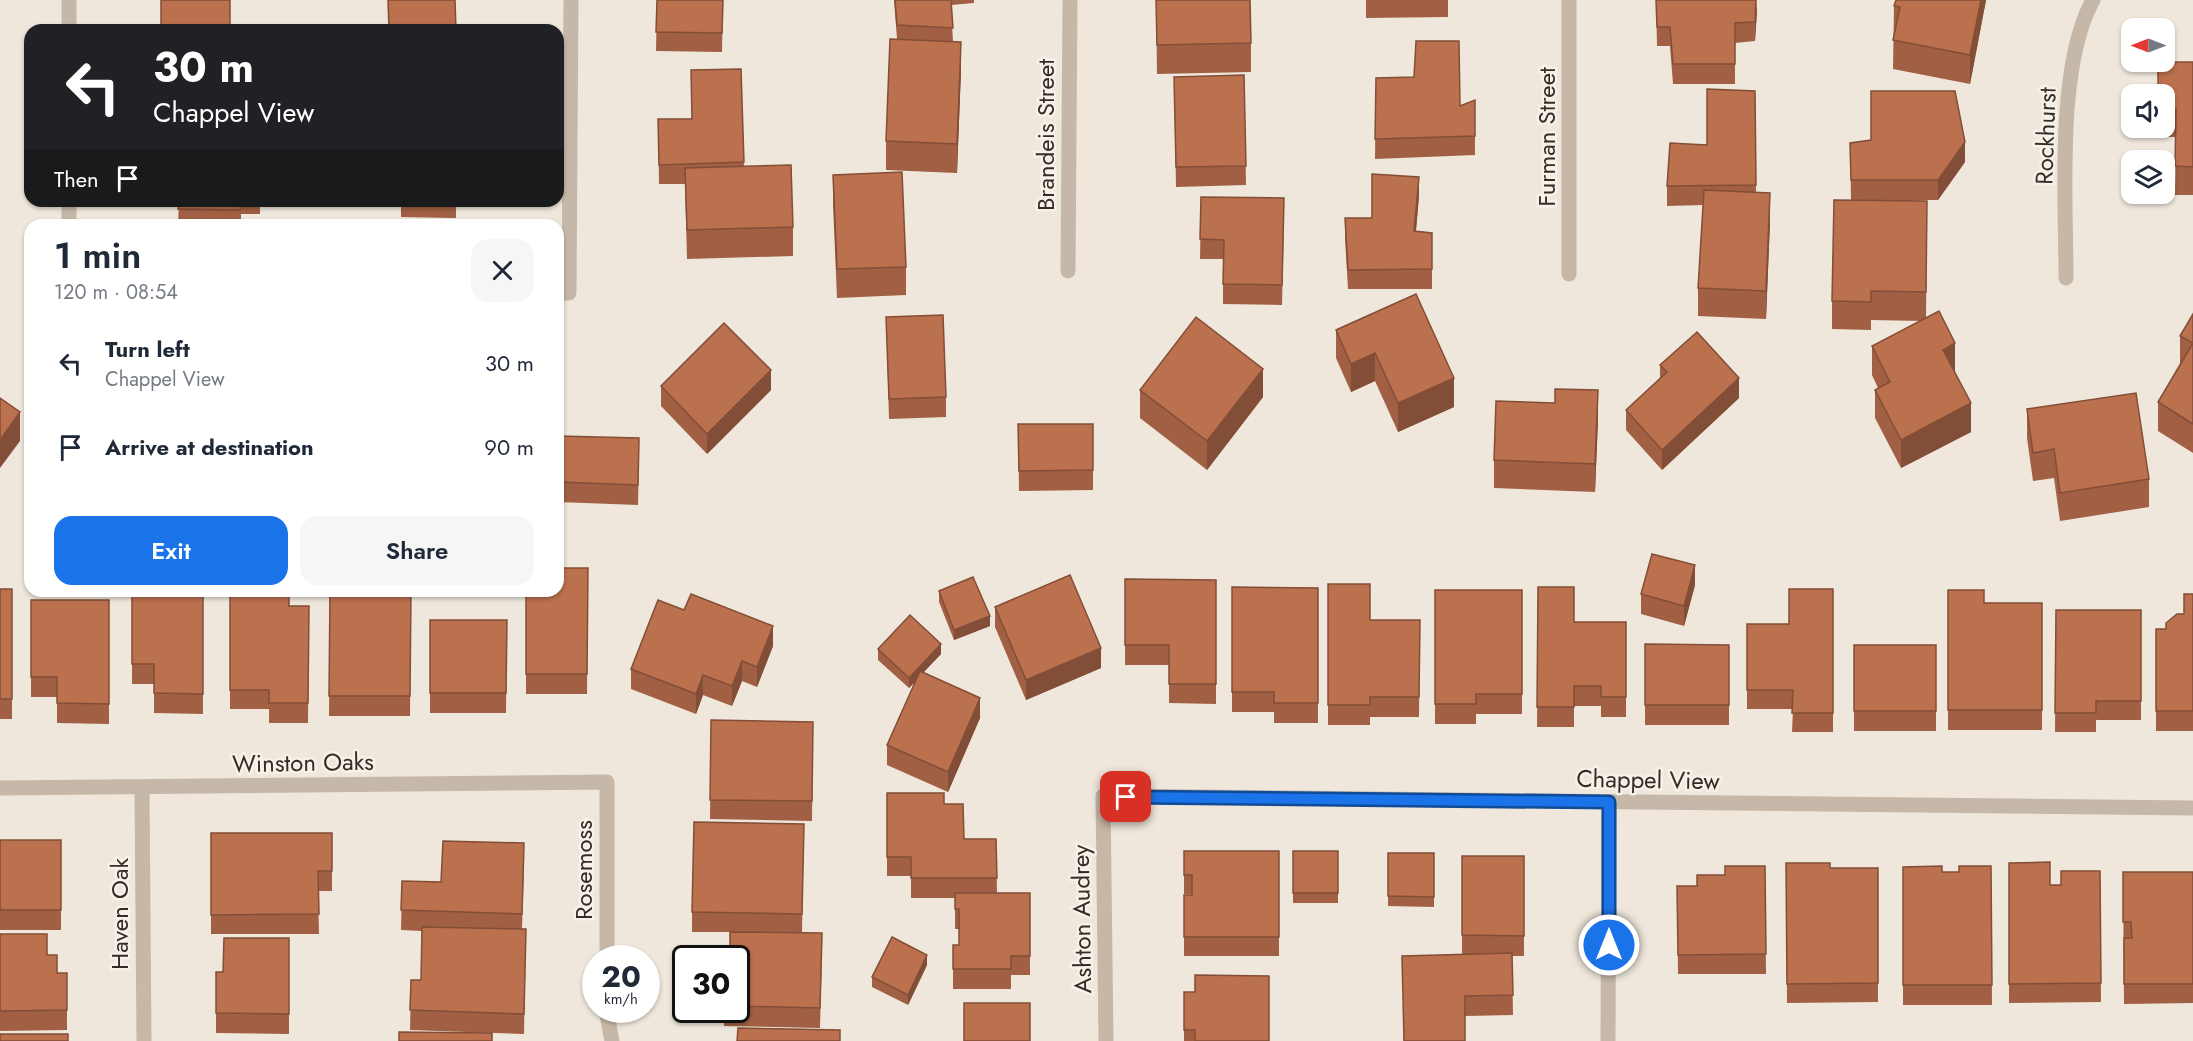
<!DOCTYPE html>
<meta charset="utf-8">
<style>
body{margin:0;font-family:Jost,sans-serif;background:#f6f6f7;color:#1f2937;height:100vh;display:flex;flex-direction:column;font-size:22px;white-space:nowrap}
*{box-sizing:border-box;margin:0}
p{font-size:20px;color:#747a83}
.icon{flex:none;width:33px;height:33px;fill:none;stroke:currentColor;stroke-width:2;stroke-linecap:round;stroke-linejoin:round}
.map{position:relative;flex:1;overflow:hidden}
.panel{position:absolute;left:24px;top:219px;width:540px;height:378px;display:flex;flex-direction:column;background:#fff;border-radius:18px;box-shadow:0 2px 4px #0004}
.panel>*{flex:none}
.top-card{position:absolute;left:24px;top:24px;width:540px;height:183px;border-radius:18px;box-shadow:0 2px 4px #0004;background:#202124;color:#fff;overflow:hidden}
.needle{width:39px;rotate:270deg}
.fabs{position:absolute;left:2121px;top:18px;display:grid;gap:12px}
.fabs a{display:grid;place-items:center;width:54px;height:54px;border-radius:12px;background:#fff;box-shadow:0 2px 4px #0004;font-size:30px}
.speed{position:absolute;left:582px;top:945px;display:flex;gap:12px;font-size:30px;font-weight:700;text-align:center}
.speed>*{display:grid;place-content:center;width:78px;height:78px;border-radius:50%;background:#fff;box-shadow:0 2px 4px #0004;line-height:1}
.speed small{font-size:15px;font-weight:400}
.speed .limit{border:3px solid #111;border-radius:9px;background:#fff;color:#111}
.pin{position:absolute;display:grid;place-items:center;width:51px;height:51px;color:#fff;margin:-26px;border-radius:12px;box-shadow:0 3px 9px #0006}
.me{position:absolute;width:66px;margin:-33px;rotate:0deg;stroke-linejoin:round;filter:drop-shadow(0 0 4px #0008)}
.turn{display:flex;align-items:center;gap:21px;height:126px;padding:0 30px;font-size:27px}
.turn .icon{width:78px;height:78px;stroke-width:2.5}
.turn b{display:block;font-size:42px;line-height:51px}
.then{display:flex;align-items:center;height:57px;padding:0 30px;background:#0003;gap:12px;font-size:22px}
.round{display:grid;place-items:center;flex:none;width:63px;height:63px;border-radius:18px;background:#f6f6f7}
.summary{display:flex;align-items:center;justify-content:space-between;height:102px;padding:0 30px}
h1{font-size:36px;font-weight:600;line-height:45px}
.action{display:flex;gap:12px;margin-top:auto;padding:12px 30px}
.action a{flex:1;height:69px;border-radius:18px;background:#1a73e8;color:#fff;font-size:24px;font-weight:600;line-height:69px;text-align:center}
.action a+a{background:#f6f6f7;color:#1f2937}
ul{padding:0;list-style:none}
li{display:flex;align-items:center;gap:18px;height:84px;padding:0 30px}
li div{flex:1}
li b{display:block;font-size:22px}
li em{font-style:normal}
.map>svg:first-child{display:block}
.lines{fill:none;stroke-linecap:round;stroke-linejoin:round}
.street{stroke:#c6b8a8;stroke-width:15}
.wall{fill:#a16043}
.shaded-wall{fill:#834e37}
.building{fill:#bb704e;stroke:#834e37;stroke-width:1.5}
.route-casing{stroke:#114b97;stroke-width:15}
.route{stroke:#1a73e8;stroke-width:10}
.labels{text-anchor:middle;stroke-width:5;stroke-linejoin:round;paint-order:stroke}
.street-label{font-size:24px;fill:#342c28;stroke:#f7f1e7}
</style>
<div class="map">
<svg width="2193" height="1041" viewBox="0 0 2193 1041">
<rect width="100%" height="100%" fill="#efe7db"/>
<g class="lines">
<g class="street">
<path d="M69 30V0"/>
<path d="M69 225V201"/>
<path d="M1068 271 1070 0"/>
<path d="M1569 274V0"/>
<path d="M2066 278C2066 201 2056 66 2093 0"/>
<path d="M558 293H569L571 0"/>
<path d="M0 788 607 782V958"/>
<path d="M142 788 144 1041"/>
<path d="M606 1010 612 1041"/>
<path d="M1106 1041 1103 796 2193 808"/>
<path d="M1608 1041 1609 802"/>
</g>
</g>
<g class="wall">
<path d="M657 0H723L722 52 656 51Z"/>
<path d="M894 0H974V3L951 5 953 42 961 70 957 173 886 170V141L897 39Z"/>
<path d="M1156 0 1251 43V72L1157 74Z"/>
<path d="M1366 0H1448V17L1366 18Z"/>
<path d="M1656 0 1757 10 1755 41 1735 43V84H1673L1670 46H1657Z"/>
<path d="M1986 0 1970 84 1893 69 1894 6Z"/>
<path d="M2193 62V195H2175L2176 137H2158V128H2164V94Z"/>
<path d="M741 69 744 166 793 227V256L687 259 685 184H659L658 119H692L691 70Z"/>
<path d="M1244 75 1246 185 1176 187 1174 77Z"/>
<path d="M1376 78 1460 106 1475 100V155L1375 159Z"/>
<path d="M1755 91 1756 193 1770 222 1766 319 1698 316V288L1703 205 1667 206V186L1707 145Z"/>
<path d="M1850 143 1965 162 1938 200H1859L1927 201 1926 318 1955 372 1971 432 1901 468 1875 418V390L1878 388 1872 375V346L1922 321 1871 320V330L1832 329V301L1851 200Z"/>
<path d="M833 175 906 267V295L837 298 833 203Z"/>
<path d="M1419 196 1416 231 1432 233V289H1348L1345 238V218H1372Z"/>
<path d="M1201 197 1284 218 1282 305 1223 304V259H1200Z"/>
<path d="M179 201H260V214H241V225H178Z"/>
<path d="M401 201H456V218L401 217Z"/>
<path d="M1416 294 1454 407 1398 432 1375 381 1351 392 1336 358V330Z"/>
<path d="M2193 314V453L2158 431V402L2180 364V336Z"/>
<path d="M886 317 946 397V417L889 419Z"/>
<path d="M1660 365 1739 398 1662 470 1626 430V410L1660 378Z"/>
<path d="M661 386 771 390 707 454 661 406Z"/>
<path d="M1140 390 1263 397 1207 470 1140 418Z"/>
<path d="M2027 409 2149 479V507L2060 521 2054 478 2033 481 2027 438Z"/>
<path d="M1598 419 1595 492 1494 488V460Z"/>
<path d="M1018 424H1093V490L1019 491Z"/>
<path d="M558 436 639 458 638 505 558 502Z"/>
<path d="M588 568 587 694H526V591H558Z"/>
<path d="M1125 579 1216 580V704L1169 703V665H1125Z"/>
<path d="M1328 584 1370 620H1420L1419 717H1370V725H1328Z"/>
<path d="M1695 585 1684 626 1641 614V594Z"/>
<path d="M1232 587 1318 588V723H1274V712H1232Z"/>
<path d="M1538 587 1574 622H1626V717H1601V706H1574V727H1537Z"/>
<rect x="0" y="589" width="12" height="130"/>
<path d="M1833 589V732H1792L1793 709H1747V624H1789Z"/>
<path d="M1435 590H1522V714H1476V724H1435Z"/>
<path d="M1948 590 1984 603H2042V730H1948Z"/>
<path d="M230 591 289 606H309L308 723H269V709H230Z"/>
<path d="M330 591H411L410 716H329Z"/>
<path d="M939 591 990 626 954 640 939 602Z"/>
<path d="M132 594 203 595V714L154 713V684H132Z"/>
<path d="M2193 594V731H2156V629H2166L2184 614Z"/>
<path d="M31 600H109V724L57 723V697H31Z"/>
<path d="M995 607 1101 668 1026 700 995 627Z"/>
<path d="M2056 610H2141V720H2096V732H2055Z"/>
<path d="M430 620H507L506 713H430Z"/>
<path d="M1645 644 1729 645V725H1645Z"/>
<rect x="1854" y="645" width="82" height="86"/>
<path d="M773 646 757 687 742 681 732 706 703 695 696 714 631 689V669Z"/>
<path d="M878 649 941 654 923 672 980 718 948 792 887 765V745L916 681 909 688 878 660Z"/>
<path d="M711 720 813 722 812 821 710 819Z"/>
<path d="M887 793 944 804 964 839H996L997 893H1030V975H1011V989H953V945H959V929H955V898H911V876H887Z"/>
<path d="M804 824 802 933 822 953 820 1028 724 1026V1010H736V958L730 932H692V912Z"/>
<path d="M211 833H332V891H318L319 934H211Z"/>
<rect x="0" y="840" width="61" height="90"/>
<path d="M1184 851H1279V956H1184V895H1192V894H1184Z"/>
<rect x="1293" y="851" width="45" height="52"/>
<path d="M1388 853H1434V907L1388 906Z"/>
<path d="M1462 856H1524V956H1512L1513 1015 1465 1016 1462 954Z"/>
<path d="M524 863 522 929H526L524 1034 410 1030 411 980H421L422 931 401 930 402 881 441 882Z"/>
<path d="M1786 863 1830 868H1878V1002L1787 1003Z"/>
<path d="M2009 863 2050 885H2061L2100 871 2101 1002 2009 1003Z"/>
<path d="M1725 866H1765L1766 974H1678L1677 886H1697L1725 875Z"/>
<path d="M1991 866 1992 1005H1903V867L1942 872H1959Z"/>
<path d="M2123 872H2193V1003L2124 1004Z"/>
<path d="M0 934 47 955 57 973H67V1030L0 1031Z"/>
<path d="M289 938V1034L216 1033V972H223Z"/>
<path d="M927 965 908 1005 872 987V977Z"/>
<path d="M1184 992 1269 1041H1184Z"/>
</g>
<g class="shaded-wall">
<path d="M1757 0V10L1755 41V22Z"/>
<path d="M1981 0H1986L1970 84V55Z"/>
<path d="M961 42V70L957 173V144Z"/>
<path d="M1965 142V162L1938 200V180Z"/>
<path d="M1419 177V196L1414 251V231Z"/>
<path d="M1770 193V222L1766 319V291Z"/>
<path d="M1955 343V372L1943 378V350Z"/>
<path d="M1375 353V381L1351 392V364Z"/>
<path d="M1263 369V397L1207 470V441Z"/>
<path d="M771 370V390L707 454V434Z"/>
<path d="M1454 378V407L1398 432V403Z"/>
<path d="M1739 378V398L1662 470V450Z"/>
<path d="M1598 390V419L1595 492V464Z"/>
<path d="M1971 403V432L1901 468V440Z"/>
<path d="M20 412V441L0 468V440Z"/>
<path d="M1695 565V585L1684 626V606Z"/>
<path d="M990 616V626L954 640V630Z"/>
<path d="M773 626V646L757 687V667Z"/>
<path d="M941 644V654L909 688V678Z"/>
<path d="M1101 648V668L1026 700V680Z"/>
<path d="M742 661V681L732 706V686Z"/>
<path d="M703 675V695L696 714V694Z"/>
<path d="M980 698V718L948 792V772Z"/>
<path d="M927 955V965L908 1005V995Z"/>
</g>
<g class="building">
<rect x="161" y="0" width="69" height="30"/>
<path d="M388 0H455L456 30H389Z"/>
<path d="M657 0H723L722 33 656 32Z"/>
<path d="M895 0H951L953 28 897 25Z"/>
<path d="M1156 0H1250L1251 43 1157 45Z"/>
<path d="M1656 0H1756L1755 22 1735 23V64H1673L1670 27H1657Z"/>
<path d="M1896 0H1981L1970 55 1893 40 1900 7 1894 6Z"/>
<path d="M890 39 961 42 957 144 886 141Z"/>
<path d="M1416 41H1459L1460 106 1475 100V136L1375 139 1376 78 1414 77Z"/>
<path d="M2158 62H2193V167L2175 166 2176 109H2164V94H2158Z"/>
<path d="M741 69 744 162 659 165 658 119H692L691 70Z"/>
<path d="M1244 75 1246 166 1176 167 1174 77Z"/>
<path d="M1707 89 1755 91 1756 185 1667 186 1670 143 1707 145Z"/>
<path d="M1871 91H1955L1965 142 1938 180H1851L1850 143 1871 140Z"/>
<path d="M791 165 793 227 687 230 685 168Z"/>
<path d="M902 172 906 267 837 269 833 175Z"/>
<path d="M1372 174 1419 177 1414 231 1432 233V269L1348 270 1345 218H1372Z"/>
<path d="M1704 190 1770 193 1766 291 1698 288Z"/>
<path d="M1201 197 1284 198 1282 285 1223 284 1224 240 1200 239Z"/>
<path d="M1834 200 1927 201 1926 292 1871 291V302L1832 301Z"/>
<path d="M179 201H241L240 210 178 209Z"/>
<path d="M1416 294 1454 378 1398 403 1375 353 1351 364 1336 330Z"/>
<path d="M1939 311 1955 343 1943 350 1971 403 1901 440 1875 390 1890 382 1872 346Z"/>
<path d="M2193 314V424L2158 402 2193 343 2180 336Z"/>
<path d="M943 315 946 397 889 399 886 317Z"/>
<path d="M1196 317 1263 369 1207 441 1140 390Z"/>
<path d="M724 323 771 370 707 434 661 386Z"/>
<path d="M1697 332 1739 378 1662 450 1626 410 1667 372 1660 365Z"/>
<path d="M1555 389 1598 390 1595 464 1494 460 1496 401 1555 403Z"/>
<path d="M2136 393 2149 479 2060 493 2054 449 2033 453 2027 409Z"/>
<path d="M0 398 20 412 0 440Z"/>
<path d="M1018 424H1093V470L1019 471Z"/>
<path d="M558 436 639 438 638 485 558 482Z"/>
<path d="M1652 554 1695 565 1684 606 1641 594Z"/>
<path d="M558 568H588L587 674H526V591H558Z"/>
<path d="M1070 575 1101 648 1026 680 995 607Z"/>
<path d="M973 577 990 616 954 630 939 591Z"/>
<path d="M1125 579 1216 580V684H1169V645H1125Z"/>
<path d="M1328 584H1370V620H1420L1419 697H1370V705H1328Z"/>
<path d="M1232 587 1318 588V703H1274V692H1232Z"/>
<path d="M1538 587H1574V622H1626V697H1601V686H1574V707H1537Z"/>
<rect x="0" y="589" width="12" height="110"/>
<path d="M1789 589H1833V713H1792L1793 690H1747V624H1789Z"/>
<path d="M1435 590H1522V694H1476V704H1435Z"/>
<path d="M1948 590H1984V603H2042V710H1948Z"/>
<path d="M230 591H289V606H309L308 703H269V690H230Z"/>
<path d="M330 591H411L410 696H329Z"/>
<path d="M132 594 203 595V694L154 693V664H132Z"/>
<path d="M691 594 773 626 757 667 742 661 732 686 703 675 696 694 631 669 658 600 684 610Z"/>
<path d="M2184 594H2193V711H2156V629H2166V623L2177 614H2184Z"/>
<path d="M31 600H109V704L57 703V677H31Z"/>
<path d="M2056 610H2141V701H2096V713H2055Z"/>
<path d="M910 615 941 644 909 678 878 649Z"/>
<path d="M430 620H507L506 693H430Z"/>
<path d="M1645 644 1729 645V705H1645Z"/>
<rect x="1854" y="645" width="82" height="66"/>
<path d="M920 671 980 698 948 772 887 745Z"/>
<path d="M711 720 813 722 812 801 710 800Z"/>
<path d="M887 793H944V804H963L964 839H996L997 878H911V857H887Z"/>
<path d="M694 822 804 824 802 914 692 912Z"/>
<path d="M211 833H332V871H318L319 914 211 915Z"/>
<rect x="0" y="840" width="61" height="70"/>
<path d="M443 841 524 843 522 914 401 910 402 881 441 882Z"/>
<path d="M1184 851H1279V937H1184V895H1192V875H1184Z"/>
<rect x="1293" y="851" width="45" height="42"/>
<path d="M1388 853H1434V897L1388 896Z"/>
<path d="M1462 856H1524V936L1462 935Z"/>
<path d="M2050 862V885H2061V871H2100L2101 983 2009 984V863Z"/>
<path d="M1786 863H1830V868H1878V983L1787 984Z"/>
<path d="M1725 866H1765L1766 954 1678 955 1677 886H1697V875H1725Z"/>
<path d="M1942 866V872H1959V866H1991L1992 985H1903V867Z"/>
<path d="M2123 872H2193V984H2124V938H2132L2131 922H2123Z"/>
<path d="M955 893H1030V956H1011V969H953V945H959V909H955Z"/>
<path d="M422 927 526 929 524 1014 410 1010 411 980H421Z"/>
<path d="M730 932 822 933 820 1008 736 1006V958H730Z"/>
<path d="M0 934H47V955H57V973H67V1010L0 1011Z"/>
<path d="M892 937 927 955 908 995 872 977Z"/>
<path d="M224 938H289V1014L216 1013V972H223Z"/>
<path d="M1512 953 1513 995 1465 996V1041H1404L1402 956Z"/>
<path d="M1195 975 1269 976V1041H1195V1030H1184V992H1195Z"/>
<rect x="964" y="1003" width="66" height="38"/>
<path d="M738 1028 840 1030V1041H737Z"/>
<path d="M399 1032 492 1033V1041H399Z"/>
<rect x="0" y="1034" width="68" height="7"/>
</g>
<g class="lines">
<defs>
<path id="route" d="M1126 797 1609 802V945"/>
</defs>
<use href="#route" class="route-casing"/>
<use href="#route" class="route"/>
</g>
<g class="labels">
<g class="street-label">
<text transform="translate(1046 135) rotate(-90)" y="8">Brandeis Street</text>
<text transform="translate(2046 136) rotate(-88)" y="8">Rockhurst</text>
<text transform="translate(1547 137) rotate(-90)" y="8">Furman Street</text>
<text transform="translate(303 763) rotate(-1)" y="8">Winston Oaks</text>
<text transform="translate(1648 780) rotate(1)" y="8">Chappel View</text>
<text transform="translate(584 870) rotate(-90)" y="8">Rosemoss</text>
<text transform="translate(120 914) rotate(-90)" y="8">Haven Oak</text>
<text transform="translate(1082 919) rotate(-91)" y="8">Ashton Audrey</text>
</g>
</g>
</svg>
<div class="fabs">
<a><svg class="needle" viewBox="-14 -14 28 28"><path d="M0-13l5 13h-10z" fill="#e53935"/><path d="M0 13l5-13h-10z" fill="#747a83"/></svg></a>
<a><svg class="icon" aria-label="sound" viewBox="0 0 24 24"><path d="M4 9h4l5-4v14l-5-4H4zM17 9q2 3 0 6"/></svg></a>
<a><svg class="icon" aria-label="layers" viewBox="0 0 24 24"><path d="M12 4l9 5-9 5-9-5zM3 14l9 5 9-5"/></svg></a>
</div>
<div class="speed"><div>20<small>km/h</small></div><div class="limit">30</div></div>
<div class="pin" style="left:1126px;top:797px;background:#d93025"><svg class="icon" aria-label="arrive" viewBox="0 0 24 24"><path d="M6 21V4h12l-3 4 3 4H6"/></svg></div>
<svg class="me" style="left:1609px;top:945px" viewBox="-20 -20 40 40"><circle r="17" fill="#1a73e8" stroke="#fff" stroke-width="3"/><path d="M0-11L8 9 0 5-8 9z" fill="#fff"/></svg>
<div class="top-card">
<div class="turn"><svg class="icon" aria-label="left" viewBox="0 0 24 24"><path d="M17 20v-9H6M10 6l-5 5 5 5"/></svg><div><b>30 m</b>Chappel View</div></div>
<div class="then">Then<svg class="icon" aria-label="arrive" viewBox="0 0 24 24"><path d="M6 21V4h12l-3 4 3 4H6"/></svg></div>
</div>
<section class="panel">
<div class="summary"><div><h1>1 min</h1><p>120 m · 08:54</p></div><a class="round"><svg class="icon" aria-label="close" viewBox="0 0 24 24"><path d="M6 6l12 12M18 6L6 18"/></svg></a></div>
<ul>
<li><svg class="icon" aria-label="left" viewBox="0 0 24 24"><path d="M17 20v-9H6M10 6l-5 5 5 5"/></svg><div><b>Turn left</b><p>Chappel View</p></div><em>30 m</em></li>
<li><svg class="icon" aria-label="arrive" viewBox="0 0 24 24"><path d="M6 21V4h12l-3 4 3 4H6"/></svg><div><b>Arrive at destination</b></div><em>90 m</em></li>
</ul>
<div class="action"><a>Exit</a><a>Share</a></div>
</section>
</div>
